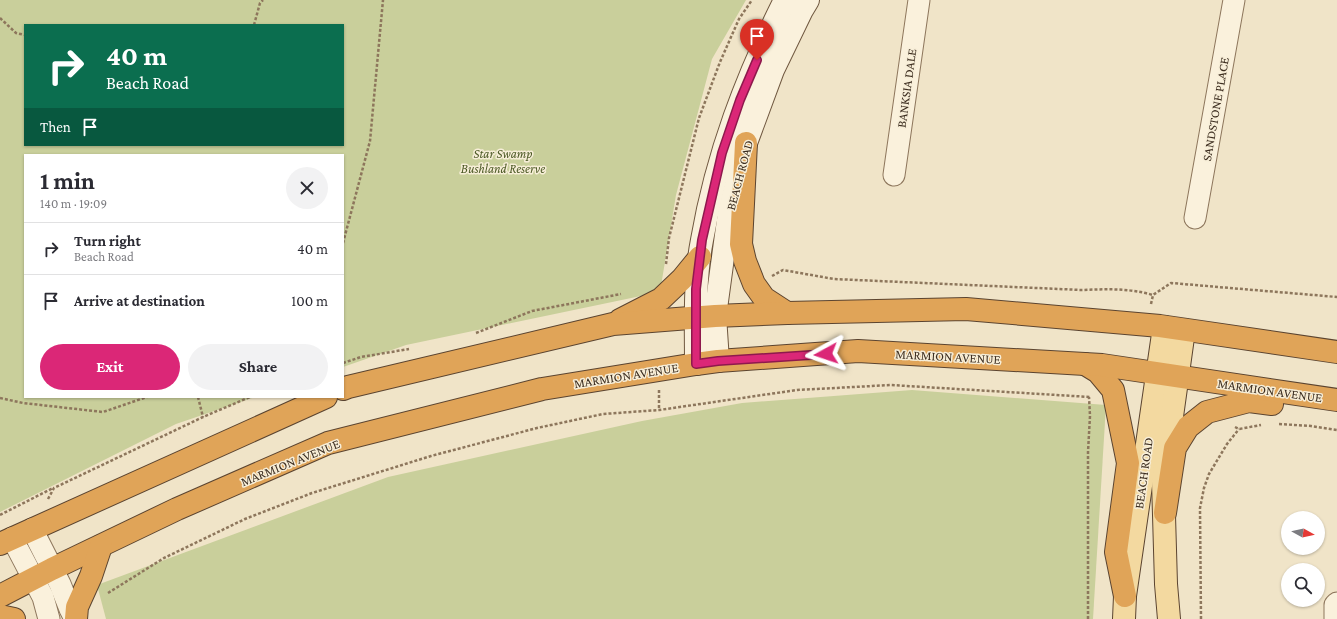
<!DOCTYPE html>
<meta charset="utf-8">
<style>
body{margin:0;font-family:"Crimson Pro",serif;background:#f2f2f3;color:#2b2b33;height:100vh;display:flex;flex-direction:column;font-size:15px;white-space:nowrap}
*{box-sizing:border-box;margin:0}
p{font-size:13px;color:#7c7c81}
.icon{flex:none;width:22px;height:22px;fill:none;stroke:currentColor;stroke-width:2;stroke-linecap:round;stroke-linejoin:round}
.map{position:relative;flex:1;overflow:hidden}
.panel{position:absolute;left:24px;top:154px;width:320px;height:244px;display:flex;flex-direction:column;background:#fff;border-radius:0px;box-shadow:0 1px 3px #0004}
.panel>*{flex:none}
.hud{position:absolute;left:24px;top:24px;width:320px;height:122px;border-radius:0px;box-shadow:0 1px 3px #0004;background:#0b6e4f;color:#fff;overflow:hidden}
.needle{width:26px;rotate:98deg}
.fabs{position:absolute;left:1281px;top:511px;display:grid;gap:8px}
.fabs a{display:grid;place-items:center;width:44px;height:44px;border-radius:50%;background:#fff;box-shadow:0 1px 3px #0004;font-size:20px}
.pin{position:absolute;display:grid;place-items:center;width:34px;height:34px;color:#fff;margin:-41px -17px;border-radius:50% 50% 50% 0;rotate:-45deg;box-shadow:0 0 4px #0007}
.pin .icon{rotate:45deg}
.me{position:absolute;width:44px;margin:-22px;rotate:265deg;stroke-linejoin:round;filter:drop-shadow(0 0 3px #0008)}
.turn{display:flex;align-items:center;gap:14px;height:84px;padding:0 16px;font-size:18px}
.turn .icon{width:52px;height:52px;stroke-width:2.5}
.turn b{display:block;font-size:28px;line-height:34px}
.then{display:flex;align-items:center;height:38px;padding:0 16px;background:#0003;gap:8px;font-size:15px}
.round{display:grid;place-items:center;flex:none;width:42px;height:42px;border-radius:21px;background:#f2f2f3}
.headline{display:flex;align-items:center;justify-content:space-between;height:68px;padding:0 16px}
h1{font-size:24px;font-weight:700;line-height:30px}
.button{display:flex;gap:8px;margin-top:auto;padding:8px 16px}
.button a{flex:1;height:46px;border-radius:24px;background:#db2777;color:#fff;font-size:16px;font-weight:700;line-height:46px;text-align:center}
.button a+a{background:#f2f2f3;color:#2b2b33}
ul{padding:0;list-style:none}
li{display:flex;align-items:center;gap:12px;height:52px;padding:0 16px;border-top:1px solid #e1e1e2}
li div{flex:1}
li b{display:block;font-size:15px}
li em{font-style:normal}
.map>svg:first-child{display:block}
.green{fill:#c9cf9b;fill-rule:evenodd}
.lines{fill:none;stroke-linecap:round;stroke-linejoin:round}
.street-casing{stroke:#8d765c;stroke-width:23}
.secondary-casing{stroke:#6f573f;stroke-width:24}
.primary-casing{stroke:#5b4430;stroke-width:24}
.highway-casing{stroke:#5b4430;stroke-width:24}
.path{stroke:#8d765c;stroke-width:2.5;stroke-dasharray:3 2;stroke-linecap:butt}
.street{stroke:#faf1dc;stroke-width:21}
.secondary{stroke:#faf1dc;stroke-width:22}
.primary{stroke:#f3d9a0;stroke-width:22}
.highway{stroke:#e0a458;stroke-width:22}
.route-casing{stroke:#8e194d;stroke-width:10}
.route{stroke:#db2777;stroke-width:7}
.labels{text-anchor:middle;stroke-width:3;stroke-linejoin:round;paint-order:stroke}
.street-label{font-size:13px;fill:#3d2e20;stroke:#f7eed8}
.park-label{font-size:13px;font-style:italic;fill:#4d5a26;stroke:#f7eed8}
</style>
<div class="map">
<svg width="1337" height="619" viewBox="0 0 1337 619">
<rect width="100%" height="100%" fill="#f0e4c8"/>
<g class="green">
<path d="M0 0H746L712 59 676 195 660 292 406 345 343 367V155H25V397H255L176 424 0 512ZM25 25H343V145H25Z"/>
<path d="M912 390 1106 405 1093 619H106L97 585 388 477 642 421 742 403Z"/>
</g>
<g class="lines">
<defs>
<g id="street">
<path d="M894 175 919 0"/>
<path d="M1195 218 1234 0"/>
<path d="M32 529 60 584 70 609 75 619"/>
<path d="M12 538 43 597 49 619"/>
<path d="M1335 619V605L1337 603"/>
</g>
<g id="secondary">
<path d="M718 361 715 316 729 213 746 143 773 70 802 10 808 0"/>
<path d="M696 364C696 323 694 281 702 240 717 154 746 78 785 0"/>
</g>
<g id="primary">
<path d="M1124 619 1125 596 1164 327"/>
<path d="M1169 619 1166 584 1163 481 1184 330"/>
</g>
<g id="highway">
<path d="M746 143 741 244 745 261 754 284 764 298 787 313"/>
<path d="M620 320 661 299 682 279 700 257"/>
<path d="M1085 364 1098 372 1113 390 1128 463 1116 552 1125 596"/>
<path d="M343 389 348 387 613 324 715 316 787 313 966 309 1160 326 1337 352"/>
<path d="M1165 513 1175 448 1188 427 1207 412 1249 401 1272 404"/>
<path d="M0 544 326 397"/>
<path d="M0 596 52 569 177 509 328 443 542 389 696 364 718 361 858 351 1102 365 1337 400"/>
<path d="M0 616 14 619"/>
<path d="M76 619 77 607 91 576 101 546"/>
</g>
</defs>
<use href="#street" class="street-casing"/>
<use href="#secondary" class="secondary-casing"/>
<use href="#primary" class="primary-casing"/>
<use href="#highway" class="highway-casing"/>
<g class="path">
<path d="M0 18 16 33 25 35"/>
<path d="M254 25 260 3 263 0"/>
<path d="M343 243 370 141 383 0"/>
<path d="M666 264 669 238 699 118 720 62 739 19 752 0"/>
<path d="M772 276 783 270 834 279 1082 290C1106 289 1129 288 1153 295"/>
<path d="M1151 304 1153 295 1171 283 1337 297"/>
<path d="M476 333 532 311 621 294"/>
<path d="M343 363 361 357 409 349"/>
<path d="M659 390V410"/>
<path d="M198 397 203 417"/>
<path d="M0 398 23 403 103 412 147 397"/>
<path d="M1279 424 1311 426 1337 430"/>
<path d="M1235 427 1239 429 1261 425"/>
<path d="M48 499 54 488 203 417 250 397"/>
<path d="M0 515 53 488"/>
<path d="M108 593 164 558 245 519 312 493 431 456 537 428 603 414 659 410 797 390 891 385 1090 397"/>
<path d="M1088 619V452L1090 416 1089 397"/>
<path d="M1201 619 1200 508 1204 488 1209 474 1227 444 1239 429"/>
</g>
<use href="#street" class="street"/>
<use href="#secondary" class="secondary"/>
<use href="#primary" class="primary"/>
<use href="#highway" class="highway"/>
</g>
<g class="lines">
<defs>
<path id="route" d="M757 60 740 100 722 153 702 240 696 289V364L718 361 826 354"/>
</defs>
<use href="#route" class="route-casing"/>
<use href="#route" class="route"/>
</g>
<g class="labels">
<g class="street-label">
<text transform="translate(906 88) rotate(-82)" y="5">BANKSIA DALE</text>
<text transform="translate(1215 109) rotate(-80)" y="5">SANDSTONE PLACE</text>
<text transform="translate(739 175) rotate(-75)" y="5">BEACH ROAD</text>
<text transform="translate(948 356) rotate(3)" y="5">MARMION AVENUE</text>
<text transform="translate(626 375) rotate(-9)" y="5">MARMION AVENUE</text>
<text transform="translate(1270 390) rotate(8)" y="5">MARMION AVENUE</text>
<text transform="translate(290 462) rotate(-22)" y="5">MARMION AVENUE</text>
<text transform="translate(1143 473) rotate(-82)" y="5">BEACH ROAD</text>
</g>
<g class="park-label">
<text x="503" y="158">Star Swamp<tspan x="503" dy="15">Bushland Reserve</tspan></text>
</g>
</g>
</svg>
<div class="fabs">
<a><svg class="needle" viewBox="-14 -14 28 28"><path d="M0-13l5 13h-10z" fill="#e53935"/><path d="M0 13l5-13h-10z" fill="#7c7c81"/></svg></a>
<a><svg class="icon" aria-label="search" viewBox="0 0 24 24"><circle cx="10" cy="10" r="6"/><path d="M15 15l6 6"/></svg></a>
</div>
<div class="pin" style="left:757px;top:60px;background:#d93025"><svg class="icon" aria-label="arrive" viewBox="0 0 24 24"><path d="M6 21V4h12l-3 4 3 4H6"/></svg></div>
<svg class="me" style="left:826px;top:354px" viewBox="-20 -20 40 40"><path d="M0-17L14 15 0 8-14 15z" fill="#db2777" stroke="#fff" stroke-width="4"/></svg>
<div class="hud">
<div class="turn"><svg class="icon" aria-label="right" viewBox="0 0 24 24"><path d="M7 20v-9h11M14 6l5 5-5 5"/></svg><div><b>40 m</b>Beach Road</div></div>
<div class="then">Then<svg class="icon" aria-label="arrive" viewBox="0 0 24 24"><path d="M6 21V4h12l-3 4 3 4H6"/></svg></div>
</div>
<section class="panel">
<div class="headline"><div><h1>1 min</h1><p>140 m · 19:09</p></div><a class="round"><svg class="icon" aria-label="close" viewBox="0 0 24 24"><path d="M6 6l12 12M18 6L6 18"/></svg></a></div>
<ul>
<li><svg class="icon" aria-label="right" viewBox="0 0 24 24"><path d="M7 20v-9h11M14 6l5 5-5 5"/></svg><div><b>Turn right</b><p>Beach Road</p></div><em>40 m</em></li>
<li><svg class="icon" aria-label="arrive" viewBox="0 0 24 24"><path d="M6 21V4h12l-3 4 3 4H6"/></svg><div><b>Arrive at destination</b></div><em>100 m</em></li>
</ul>
<div class="button"><a>Exit</a><a>Share</a></div>
</section>
</div>
